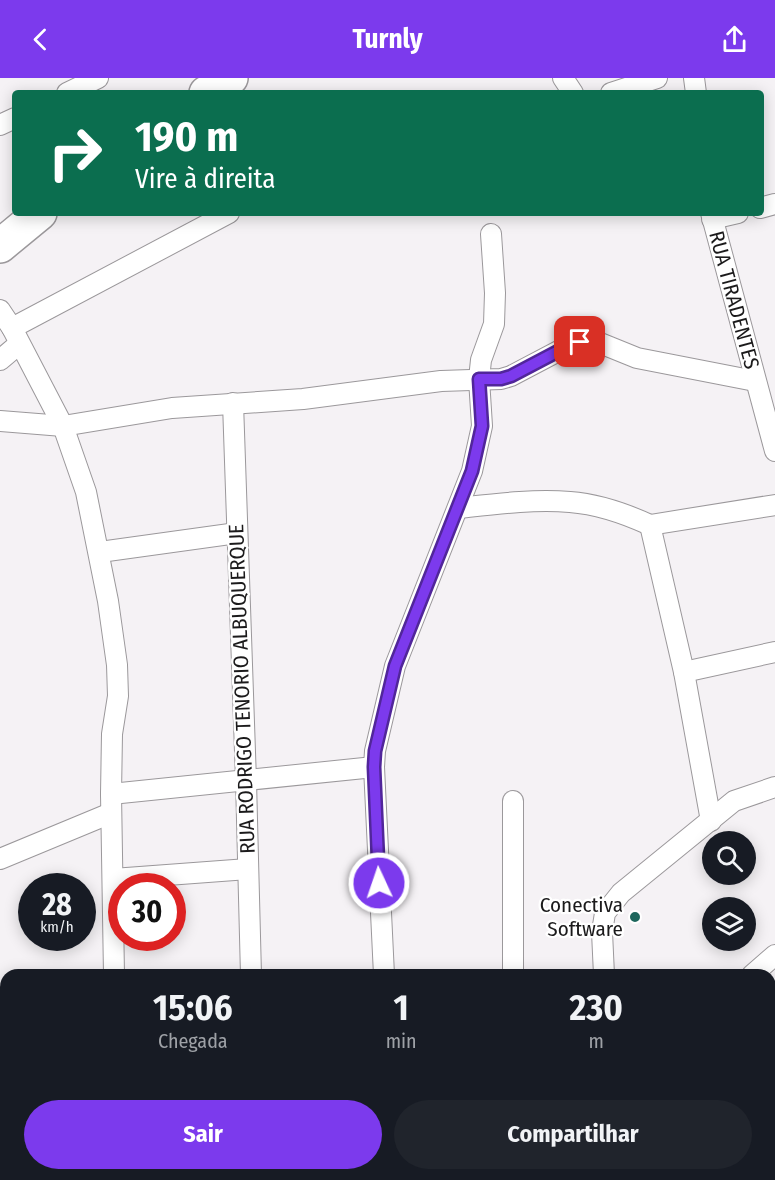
<!DOCTYPE html>
<html lang="pt">
<meta charset="utf-8">
<style>
body{margin:0;font-family:"Fira Sans Condensed",sans-serif;background:#20242c;color:#f1f3f6;height:100vh;display:flex;flex-direction:column;font-size:22px;white-space:nowrap}
*{box-sizing:border-box;margin:0}
p{font-size:20px;color:#9ea1a6}
.icon{flex:none;width:33px;height:33px;fill:none;stroke:currentColor;stroke-width:2;stroke-linecap:round;stroke-linejoin:round}
.map{position:relative;flex:1;overflow:hidden}
.panel{position:absolute;left:0px;top:891px;width:776px;height:212px;display:flex;flex-direction:column;background:#171b24;border-radius:18px 18px 0 0;box-shadow:0 3px 15px #0003}
.panel>*{flex:none}
.guide{position:absolute;left:12px;top:12px;width:752px;height:126px;border-radius:6px;box-shadow:0 3px 15px #0003;background:#0b6e4f;color:#fff;overflow:hidden}
.tools{position:absolute;left:702px;top:753px;display:grid;gap:12px}
.tools a{display:grid;place-items:center;width:54px;height:54px;border-radius:50%;background:#171b24;box-shadow:0 3px 15px #0003;font-size:30px}
.speed{position:absolute;left:18px;top:795px;display:flex;gap:12px;font-size:30px;font-weight:700;text-align:center}
.speed>*{display:grid;place-content:center;width:78px;height:78px;border-radius:50%;background:#171b24;box-shadow:0 3px 15px #0003;line-height:1}
.speed small{font-size:15px;font-weight:400}
.speed .limit{border:9px solid #d22;background:#fff;color:#111}
.pin{position:absolute;display:grid;place-items:center;width:51px;height:51px;color:#fff;margin:-26px;border-radius:12px;box-shadow:0 3px 9px #0006}
.me{position:absolute;width:66px;margin:-33px;rotate:357deg;stroke-linejoin:round;filter:drop-shadow(0 0 4px #0008)}
.turn{display:flex;align-items:center;gap:21px;height:126px;padding:0 24px;font-size:27px}
.turn .icon{width:78px;height:78px;stroke-width:2.5}
.turn b{display:block;font-size:42px;line-height:51px}
.eta{display:flex;justify-content:space-evenly;align-items:center;height:102px;text-align:center}
.eta b{font-size:36px;font-weight:700;line-height:42px}
.primary-button{display:flex;gap:12px;margin-top:auto;padding:12px 24px}
.primary-button a{flex:1;height:69px;border-radius:36px;background:#7c3aed;color:#fff;font-size:24px;font-weight:700;line-height:69px;text-align:center}
.primary-button a+a{background:#20242c;color:#f1f3f6}
header{display:flex;justify-content:space-between;align-items:center;height:78px;padding:0 24px;background:#7c3aed;color:#fff;font-size:27px;font-weight:700}
.map>svg:first-child{display:block}
.lines{fill:none;stroke-linecap:round;stroke-linejoin:round}
.street-casing{stroke:#9b989b;stroke-width:22}
.highway-casing{stroke:#9b989b;stroke-width:36}
.street{stroke:#fff;stroke-width:20}
.highway{stroke:#fff;stroke-width:33}
.route-casing{stroke:#51269a;stroke-width:15}
.route{stroke:#7c3aed;stroke-width:10}
.poi-dot{fill:#1d665c;stroke:#fff;stroke-width:2}
.labels{text-anchor:middle;stroke-width:4.5;stroke-linejoin:round;paint-order:stroke}
.street-label{font-size:21px;fill:#1b1a1b;stroke:#fff}
.poi-label{font-size:21px;fill:#1b1a1b;stroke:#fff;text-anchor:end}
</style>
<header><svg class="icon" aria-label="back" viewBox="0 0 24 24"><path d="M15 5l-7 7 7 7"/></svg>Turnly<svg class="icon" aria-label="share" viewBox="0 0 24 24"><path d="M12 15V3M7 8l5-5 5 5M5 13v7h14v-7"/></svg></header>
<div class="map">
<svg width="775" height="1102" viewBox="0 0 775 1102">
<rect width="100%" height="100%" fill="#f5f2f5"/>
<g class="lines">
<defs>
<g id="street">
<path d="M563 0 573 15"/>
<path d="M694 0 696 15"/>
<path d="M67 15 98 0"/>
<path d="M611 15 657 0"/>
<path d="M0 47 15 40"/>
<path d="M760 130 775 126"/>
<path d="M711 135 775 373"/>
<path d="M712 141 738 135"/>
<path d="M0 232 12 250 63 348 86 414 108 523 117 587 118 618 112 656 111 716 114 897"/>
<path d="M12 250 229 135"/>
<path d="M0 282 19 266"/>
<path d="M233 325 246 703 251 897"/>
<path d="M0 343 63 348 172 330 303 321 441 303 501 301 511 298 568 268 580 264 600 265 637 280 755 303"/>
<path d="M458 430C495 426 533 421 570 424 597 426 626 436 650 447"/>
<path d="M650 447 684 594 711 743"/>
<path d="M650 447 775 427"/>
<path d="M100 474 237 455"/>
<path d="M684 594 775 574"/>
<path d="M111 716 374 689"/>
<path d="M0 781 111 735"/>
<path d="M113 801 248 791"/>
<path d="M384 897 374 689 375 673 395 588 472 393 482 348 479 301 481 282 494 246 495 215 491 156"/>
<path d="M513 897V723"/>
<path d="M604 897 602 854 605 835 621 815 734 723 775 709"/>
<path d="M752 897 775 877"/>
<path d="M770 1058 775 1049"/>
<path d="M387 1096V1102"/>
<path d="M514 1096V1102"/>
<path d="M763 1096V1102"/>
<path d="M118 1102 126 1096"/>
<path d="M256 1102V1096"/>
<path d="M599 1102 600 1096"/>
</g>
<g id="highway">
<path d="M206 15 231 0"/>
<path d="M0 168 40 135"/>
</g>
</defs>
<use href="#street" class="street-casing"/>
<use href="#highway" class="highway-casing"/>
<use href="#street" class="street"/>
<use href="#highway" class="highway"/>
</g>
<g class="lines">
<defs>
<path id="route" d="M379 805 374 689 375 673 395 588 472 393 482 348 479 301H501L511 298 568 268 580 264"/>
</defs>
<use href="#route" class="route-casing"/>
<use href="#route" class="route"/>
</g>
<circle class="poi-dot" cx="635" cy="839" r="6"/>
<g class="labels">
<g class="street-label">
<text transform="translate(734 222) rotate(75)" y="7">RUA TIRADENTES</text>
<text transform="translate(242 611) rotate(-92)" y="7">RUA RODRIGO TENORIO ALBUQUERQUE</text>
</g>
<g class="poi-label">
<text x="623" y="834">Conectiva<tspan x="623" dy="24">Software</tspan></text>
</g>
</g>
</svg>
<div class="tools">
<a><svg class="icon" aria-label="search" viewBox="0 0 24 24"><circle cx="10" cy="10" r="6"/><path d="M15 15l6 6"/></svg></a>
<a><svg class="icon" aria-label="layers" viewBox="0 0 24 24"><path d="M12 4l9 5-9 5-9-5zM3 14l9 5 9-5"/></svg></a>
</div>
<div class="speed"><div>28<small>km/h</small></div><div class="limit">30</div></div>
<div class="pin" style="left:580px;top:264px;background:#d93025"><svg class="icon" aria-label="arrive" viewBox="0 0 24 24"><path d="M6 21V4h12l-3 4 3 4H6"/></svg></div>
<svg class="me" style="left:379px;top:805px" viewBox="-20 -20 40 40"><circle r="17" fill="#7c3aed" stroke="#fff" stroke-width="3"/><path d="M0-11L8 9 0 5-8 9z" fill="#fff"/></svg>
<div class="guide">
<div class="turn"><svg class="icon" aria-label="right" viewBox="0 0 24 24"><path d="M7 20v-9h11M14 6l5 5-5 5"/></svg><div><b>190 m</b>Vire à direita</div></div>
</div>
<section class="panel">
<div class="eta">
<div><b>15:06</b><p>Chegada</p></div>
<div><b>1</b><p>min</p></div>
<div><b>230</b><p>m</p></div>
</div>
<div class="primary-button"><a>Sair</a><a>Compartilhar</a></div>
</section>
</div>
